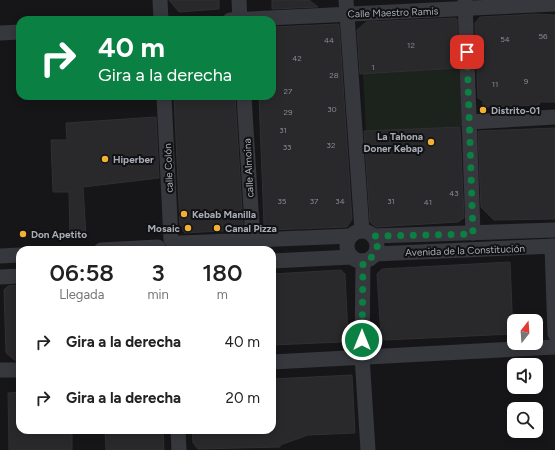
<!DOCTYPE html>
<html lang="es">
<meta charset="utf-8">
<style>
body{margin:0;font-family:Figtree,sans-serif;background:#f2f2f2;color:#222;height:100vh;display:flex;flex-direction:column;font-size:15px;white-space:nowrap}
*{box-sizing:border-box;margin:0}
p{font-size:13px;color:#767676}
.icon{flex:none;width:22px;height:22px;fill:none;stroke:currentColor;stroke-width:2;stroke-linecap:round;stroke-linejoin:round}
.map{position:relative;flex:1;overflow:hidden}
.sheet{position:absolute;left:16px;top:246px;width:260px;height:188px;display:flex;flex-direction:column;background:#fff;border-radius:12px;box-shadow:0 2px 10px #0003}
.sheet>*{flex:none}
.guide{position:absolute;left:16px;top:16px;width:260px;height:84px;border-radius:12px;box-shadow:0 2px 10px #0003;background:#0b8043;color:#fff;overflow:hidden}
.needle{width:26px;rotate:17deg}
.tools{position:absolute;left:507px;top:314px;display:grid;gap:8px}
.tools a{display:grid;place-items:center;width:36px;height:36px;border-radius:8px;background:#fff;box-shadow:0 2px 10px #0003;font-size:20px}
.pin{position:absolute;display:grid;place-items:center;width:34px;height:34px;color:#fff;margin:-17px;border-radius:8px;box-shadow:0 2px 6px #0006}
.me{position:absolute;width:44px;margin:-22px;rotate:0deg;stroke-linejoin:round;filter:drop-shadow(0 0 3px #0008)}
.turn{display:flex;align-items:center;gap:14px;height:84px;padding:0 16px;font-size:18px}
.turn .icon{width:52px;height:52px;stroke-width:2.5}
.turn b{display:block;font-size:28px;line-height:34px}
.eta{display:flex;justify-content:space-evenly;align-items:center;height:68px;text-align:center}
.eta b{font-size:24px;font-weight:600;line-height:28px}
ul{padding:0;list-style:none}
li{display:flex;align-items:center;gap:12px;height:56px;padding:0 16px}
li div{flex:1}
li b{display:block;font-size:15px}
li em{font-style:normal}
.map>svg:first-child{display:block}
.green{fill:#1c231d}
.building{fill:#29292c;stroke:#303034}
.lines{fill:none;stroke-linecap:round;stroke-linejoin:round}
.minor{stroke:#37383d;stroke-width:15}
.route{stroke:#0b8043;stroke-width:7;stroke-dasharray:0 12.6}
.poi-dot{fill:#f2b134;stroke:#111113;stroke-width:1.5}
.labels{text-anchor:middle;stroke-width:4;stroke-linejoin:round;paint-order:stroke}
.number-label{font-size:8px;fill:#888b94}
.street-label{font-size:10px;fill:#a8adb8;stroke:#111113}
.poi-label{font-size:10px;font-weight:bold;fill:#a8adb8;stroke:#111113;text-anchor:start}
</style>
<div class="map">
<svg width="555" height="450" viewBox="0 0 555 450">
<rect width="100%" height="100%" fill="#161618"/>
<path class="green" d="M466 68 469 126 366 131 363 74Z"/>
<g class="building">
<path d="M169 0H219V9L179 12Z"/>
<path d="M272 0H309L318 7 272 9Z"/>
<path d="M536 14 555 15V102H540L539 105 483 107V101L478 98 475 23 480 17Z"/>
<path d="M455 18 457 19 458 68 360 74 357 30 366 22Z"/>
<path d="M339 24 352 219 347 227 270 230 264 225 259 96H272V27Z"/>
<path d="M174 96H235L243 225 238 230 185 233 180 227Z"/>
<path d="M156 117 159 178 83 187 86 235 70 237 69 192H53L51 140H67L66 123Z"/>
<path d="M460 127 464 218 458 222 376 227 370 222 364 131Z"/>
<path d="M555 128V219L494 220 481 207 478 131Z"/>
<path d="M510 262 513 334 385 340 381 336 377 274 382 269Z"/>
<path d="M341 270 345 274 348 336 342 342 272 345V274Z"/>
<path d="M20 285V361H16L6 353 4 290 8 286Z"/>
<path d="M352 375 355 433 308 435 280 445V447L198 449 193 443 192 430H272V379Z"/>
<path d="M20 392V430H72V450H9L8 393Z"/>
<path d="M105 430H163L164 450H106Z"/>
</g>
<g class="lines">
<g class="minor">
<path d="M160 0 161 20"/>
<path d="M239 0 240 20"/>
<path d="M346 0 362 231"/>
<path d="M465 0 473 233"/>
<path d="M230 20 555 4"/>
<path d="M0 33 20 32"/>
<path d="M164 96 171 240"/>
<path d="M244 96 253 241"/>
<path d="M470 122 555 117"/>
<circle cx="362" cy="246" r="15"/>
<path d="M373 236 555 230"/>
<path d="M180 243 351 236"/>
<path d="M552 246 555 334"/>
<path d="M101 250 158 247"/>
<path d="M375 254 555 246"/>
<path d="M0 256 20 255"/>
<path d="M272 261 352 257"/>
<path d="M363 261 362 356 368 450"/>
<path d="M0 277 20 276"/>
<path d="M272 362 555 347"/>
<path d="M0 370H20"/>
<path d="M178 430 179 450"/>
</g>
</g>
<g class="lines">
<path class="route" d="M362 340 363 261C376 258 381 247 374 236L473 234 467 52"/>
</g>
<g class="poi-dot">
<circle cx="483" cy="110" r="4"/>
<circle cx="431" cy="142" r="4"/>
<circle cx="105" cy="159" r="4"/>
<circle cx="184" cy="214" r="4"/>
<circle cx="188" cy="228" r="4"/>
<circle cx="217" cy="228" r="4"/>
<circle cx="23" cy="234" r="4"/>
</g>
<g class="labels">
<g class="number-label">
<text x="543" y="39">56</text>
<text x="505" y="42">54</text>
<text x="329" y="43">44</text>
<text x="411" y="48">12</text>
<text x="297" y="61">42</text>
<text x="373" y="70">1</text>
<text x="334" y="78">28</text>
<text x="526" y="84">9</text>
<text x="495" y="87">11</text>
<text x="288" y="94">27</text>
<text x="332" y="112">30</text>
<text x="288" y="115">29</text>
<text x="283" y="133">31</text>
<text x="331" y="148">32</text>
<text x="287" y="150">33</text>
<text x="454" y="196">43</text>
<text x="282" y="204">35</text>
<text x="314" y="204">37</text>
<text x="340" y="204">34</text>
<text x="391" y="204">31</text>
<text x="428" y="205">41</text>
</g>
<g class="street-label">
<text transform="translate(393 12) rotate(-2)" y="4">Calle Maestro Ramis</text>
<text transform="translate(168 168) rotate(-92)" y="4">calle Colón</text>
<text transform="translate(248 168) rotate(-93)" y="4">calle Almoina</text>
<text transform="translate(465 250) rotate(-2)" y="4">Avenida de la Constitución</text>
</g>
<g class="poi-label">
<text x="491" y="114">Distrito-01</text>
<text x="423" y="140" text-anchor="end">La Tahona<tspan x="423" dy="12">Doner Kebap</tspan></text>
<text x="113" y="163">Hiperber</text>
<text x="192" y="218">Kebab Manilla</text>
<text x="180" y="232" text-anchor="end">Mosaic</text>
<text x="225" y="232">Canal Pizza</text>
<text x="31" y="238">Don Apetito</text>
</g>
</g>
</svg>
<div class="tools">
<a><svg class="needle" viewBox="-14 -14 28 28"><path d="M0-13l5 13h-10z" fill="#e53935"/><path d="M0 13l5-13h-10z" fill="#767676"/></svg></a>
<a><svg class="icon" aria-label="sound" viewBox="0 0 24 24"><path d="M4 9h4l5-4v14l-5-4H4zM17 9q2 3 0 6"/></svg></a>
<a><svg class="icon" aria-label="search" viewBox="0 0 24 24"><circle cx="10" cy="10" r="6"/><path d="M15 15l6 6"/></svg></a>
</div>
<div class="pin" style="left:467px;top:52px;background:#d93025"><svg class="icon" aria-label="arrive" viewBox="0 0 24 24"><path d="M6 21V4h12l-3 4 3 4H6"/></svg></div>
<svg class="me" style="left:362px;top:340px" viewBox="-20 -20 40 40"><circle r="17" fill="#0b8043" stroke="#fff" stroke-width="3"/><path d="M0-11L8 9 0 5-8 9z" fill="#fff"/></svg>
<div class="guide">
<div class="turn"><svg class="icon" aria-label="right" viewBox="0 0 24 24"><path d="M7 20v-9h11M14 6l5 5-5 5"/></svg><div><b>40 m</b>Gira a la derecha</div></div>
</div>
<section class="sheet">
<div class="eta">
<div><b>06:58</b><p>Llegada</p></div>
<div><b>3</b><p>min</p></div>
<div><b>180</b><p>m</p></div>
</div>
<ul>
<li><svg class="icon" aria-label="right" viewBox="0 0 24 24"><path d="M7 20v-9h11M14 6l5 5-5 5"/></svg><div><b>Gira a la derecha</b></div><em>40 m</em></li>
<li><svg class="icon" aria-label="right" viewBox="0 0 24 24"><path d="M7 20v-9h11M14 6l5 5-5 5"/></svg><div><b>Gira a la derecha</b></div><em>20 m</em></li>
</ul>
</section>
</div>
